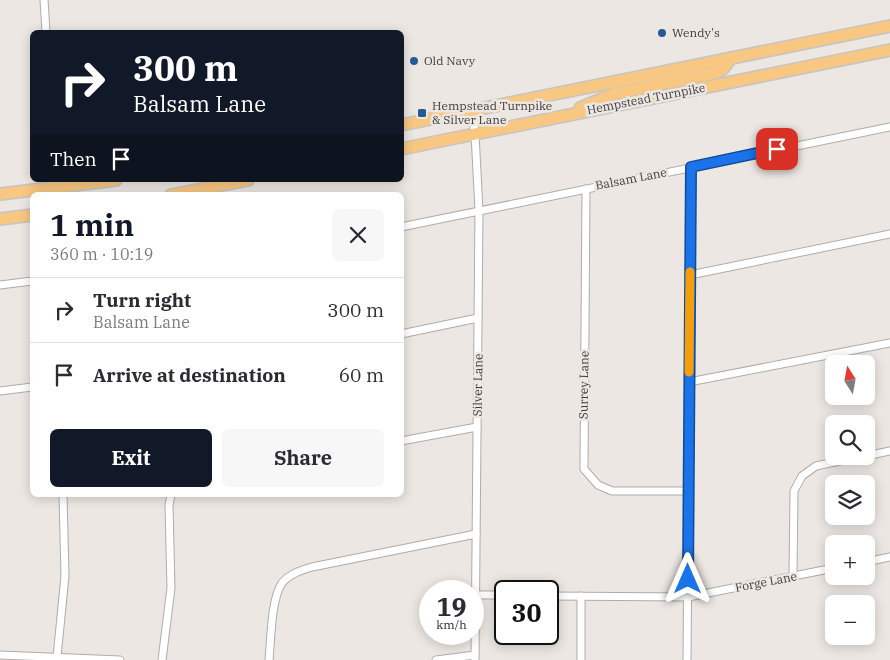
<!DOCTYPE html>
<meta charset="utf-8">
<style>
body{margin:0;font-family:"IBM Plex Serif",serif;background:#f7f7f7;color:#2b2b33;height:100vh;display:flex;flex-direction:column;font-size:19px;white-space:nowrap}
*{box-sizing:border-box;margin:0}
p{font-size:16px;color:#7c7c81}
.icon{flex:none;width:28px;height:28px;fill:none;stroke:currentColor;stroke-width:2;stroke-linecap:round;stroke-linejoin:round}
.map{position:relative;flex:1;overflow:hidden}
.side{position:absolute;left:30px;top:192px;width:374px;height:305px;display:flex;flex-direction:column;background:#fff;border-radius:8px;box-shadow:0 2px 12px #0003}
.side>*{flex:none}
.top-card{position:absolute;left:30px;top:30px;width:374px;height:152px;border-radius:8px;box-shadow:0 2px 12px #0003;background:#111827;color:#fff;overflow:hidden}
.needle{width:32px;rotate:349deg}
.fabs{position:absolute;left:825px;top:355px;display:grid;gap:10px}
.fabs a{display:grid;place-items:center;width:50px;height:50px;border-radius:8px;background:#fff;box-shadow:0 2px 12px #0003;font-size:25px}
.speed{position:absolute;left:419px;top:580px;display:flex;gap:10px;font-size:25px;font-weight:700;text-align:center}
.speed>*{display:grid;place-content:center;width:65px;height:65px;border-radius:50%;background:#fff;box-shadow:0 2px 12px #0003;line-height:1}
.speed small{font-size:12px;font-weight:400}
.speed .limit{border:2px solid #111;border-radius:8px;background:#fff;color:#111}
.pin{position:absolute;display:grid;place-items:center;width:42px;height:42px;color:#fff;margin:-21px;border-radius:10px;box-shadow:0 2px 8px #0006}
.me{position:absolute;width:55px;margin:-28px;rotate:0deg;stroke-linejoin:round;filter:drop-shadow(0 0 4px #0008)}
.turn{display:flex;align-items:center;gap:18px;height:105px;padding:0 20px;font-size:22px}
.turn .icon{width:65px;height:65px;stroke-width:2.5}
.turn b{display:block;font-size:35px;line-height:42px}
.then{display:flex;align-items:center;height:48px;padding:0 20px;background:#0003;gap:10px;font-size:19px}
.round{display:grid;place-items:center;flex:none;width:52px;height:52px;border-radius:8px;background:#f7f7f7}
.headline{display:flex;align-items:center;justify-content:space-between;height:85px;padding:0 20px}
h1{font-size:30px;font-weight:700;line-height:38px;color:#111827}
.button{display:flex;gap:10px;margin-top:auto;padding:10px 20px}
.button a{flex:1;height:58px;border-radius:8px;background:#111827;color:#fff;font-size:20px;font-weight:700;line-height:58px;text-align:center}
.button a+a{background:#f7f7f7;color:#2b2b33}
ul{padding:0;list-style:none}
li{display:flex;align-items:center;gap:15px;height:65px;padding:0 20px;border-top:1px solid #e1e1e2}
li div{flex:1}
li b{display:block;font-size:19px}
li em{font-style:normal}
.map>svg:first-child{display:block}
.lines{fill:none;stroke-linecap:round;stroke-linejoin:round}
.minor-casing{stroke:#b1aca7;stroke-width:9}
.primary-casing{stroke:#c5c5c4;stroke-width:14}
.minor{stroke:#fff;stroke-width:7}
.primary{stroke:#f8c782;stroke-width:11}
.route-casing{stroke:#114b97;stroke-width:12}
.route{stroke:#1a73e8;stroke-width:9}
.slow{stroke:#f59e0b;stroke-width:9}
.poi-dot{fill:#255c94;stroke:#ece7e2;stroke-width:2}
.labels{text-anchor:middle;stroke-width:5;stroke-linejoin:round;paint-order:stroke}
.poi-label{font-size:12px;fill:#3f3d3b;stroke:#ece7e2;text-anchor:start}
.street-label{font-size:12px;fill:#3f3d3b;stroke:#ece7e2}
</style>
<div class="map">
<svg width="890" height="660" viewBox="0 0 890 660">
<rect width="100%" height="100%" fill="#ece7e2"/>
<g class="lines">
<defs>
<g id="minor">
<path d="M44 0 46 32"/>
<path d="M472 111 475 134 479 210 475 660"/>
<path d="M54 180 55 195"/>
<path d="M586 189 584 469 598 485 612 491H688"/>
<path d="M401 227 890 127"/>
<path d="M690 275 890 234"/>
<path d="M0 285 32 281"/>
<path d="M401 334 478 318"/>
<path d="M689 382 890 343"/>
<path d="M0 391 32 387"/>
<path d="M401 441 477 427"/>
<path d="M866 456 890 451"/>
<path d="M866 562 890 557"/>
<path d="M793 576 794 491 802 476 816 466 863 456"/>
<path d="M476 595H505"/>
<path d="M548 596 688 597 834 568"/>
<path d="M0 655 120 660"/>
<path d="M57 657 65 576 63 495"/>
<path d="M162 660 171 588 169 505 171 495"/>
<path d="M269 660C271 640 271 599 282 583 289 574 302 570 312 567L476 534"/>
<path d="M436 660 475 655"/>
<path d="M581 660V596"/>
<path d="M687 660 691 167"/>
</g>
<g id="primary">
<path d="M580 108 613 94 715 73 723 69 731 58"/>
<path d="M401 125 890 26"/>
<path d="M401 149 890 50"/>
<path d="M0 194 116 180"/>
<path d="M171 195 248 180"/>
<path d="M0 219 32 215"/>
</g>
</defs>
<use href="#minor" class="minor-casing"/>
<use href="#primary" class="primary-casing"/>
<use href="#minor" class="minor"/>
<use href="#primary" class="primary"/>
</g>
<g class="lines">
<defs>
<path id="route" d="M688 579 691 167 777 149"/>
</defs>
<use href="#route" class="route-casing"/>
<use href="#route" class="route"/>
<path class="slow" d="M689 372 690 272"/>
</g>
<g class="poi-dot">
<circle cx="662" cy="33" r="5"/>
<circle cx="414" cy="61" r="5"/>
<rect x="417" y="108" width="10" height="10" rx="2.5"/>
</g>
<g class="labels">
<g class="poi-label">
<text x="672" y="37">Wendy's</text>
<text x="424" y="65">Old Navy</text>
<text x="432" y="110">Hempstead Turnpike<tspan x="432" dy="14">&amp; Silver Lane</tspan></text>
</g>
<g class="street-label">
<text transform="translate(646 99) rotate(-11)" y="4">Hempstead Turnpike</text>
<text transform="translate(631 179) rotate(-11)" y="4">Balsam Lane</text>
<text transform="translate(478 385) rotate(-89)" y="4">Silver Lane</text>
<text transform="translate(584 385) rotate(-89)" y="4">Surrey Lane</text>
<text transform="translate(766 582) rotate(-11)" y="4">Forge Lane</text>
</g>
</g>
</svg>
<div class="fabs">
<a><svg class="needle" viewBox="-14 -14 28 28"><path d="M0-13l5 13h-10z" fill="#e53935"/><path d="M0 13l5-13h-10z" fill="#7c7c81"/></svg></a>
<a><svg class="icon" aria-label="search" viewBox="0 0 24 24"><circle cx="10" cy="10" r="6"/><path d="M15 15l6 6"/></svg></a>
<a><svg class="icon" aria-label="layers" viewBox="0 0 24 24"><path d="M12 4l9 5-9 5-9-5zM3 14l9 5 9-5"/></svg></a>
<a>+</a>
<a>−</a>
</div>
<div class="speed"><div>19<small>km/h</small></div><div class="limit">30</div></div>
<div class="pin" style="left:777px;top:149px;background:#d93025"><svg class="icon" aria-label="arrive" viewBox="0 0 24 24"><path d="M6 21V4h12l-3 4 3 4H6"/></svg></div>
<svg class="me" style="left:688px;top:579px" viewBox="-20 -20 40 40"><path d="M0-17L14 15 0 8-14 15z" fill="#1a73e8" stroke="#fff" stroke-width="4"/></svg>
<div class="top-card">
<div class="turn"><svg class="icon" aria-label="right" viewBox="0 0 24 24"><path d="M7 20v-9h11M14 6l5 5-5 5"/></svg><div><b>300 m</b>Balsam Lane</div></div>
<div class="then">Then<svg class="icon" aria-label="arrive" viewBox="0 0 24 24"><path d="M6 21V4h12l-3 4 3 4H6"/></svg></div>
</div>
<section class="side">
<div class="headline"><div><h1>1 min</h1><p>360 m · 10:19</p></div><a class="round"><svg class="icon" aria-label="close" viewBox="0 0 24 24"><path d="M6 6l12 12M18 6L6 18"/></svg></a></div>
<ul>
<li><svg class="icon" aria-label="right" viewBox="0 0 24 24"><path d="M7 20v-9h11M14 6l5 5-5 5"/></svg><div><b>Turn right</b><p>Balsam Lane</p></div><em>300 m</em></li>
<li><svg class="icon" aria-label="arrive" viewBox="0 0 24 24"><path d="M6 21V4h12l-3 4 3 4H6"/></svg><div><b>Arrive at destination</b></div><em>60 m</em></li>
</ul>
<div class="button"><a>Exit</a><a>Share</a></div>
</section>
</div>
